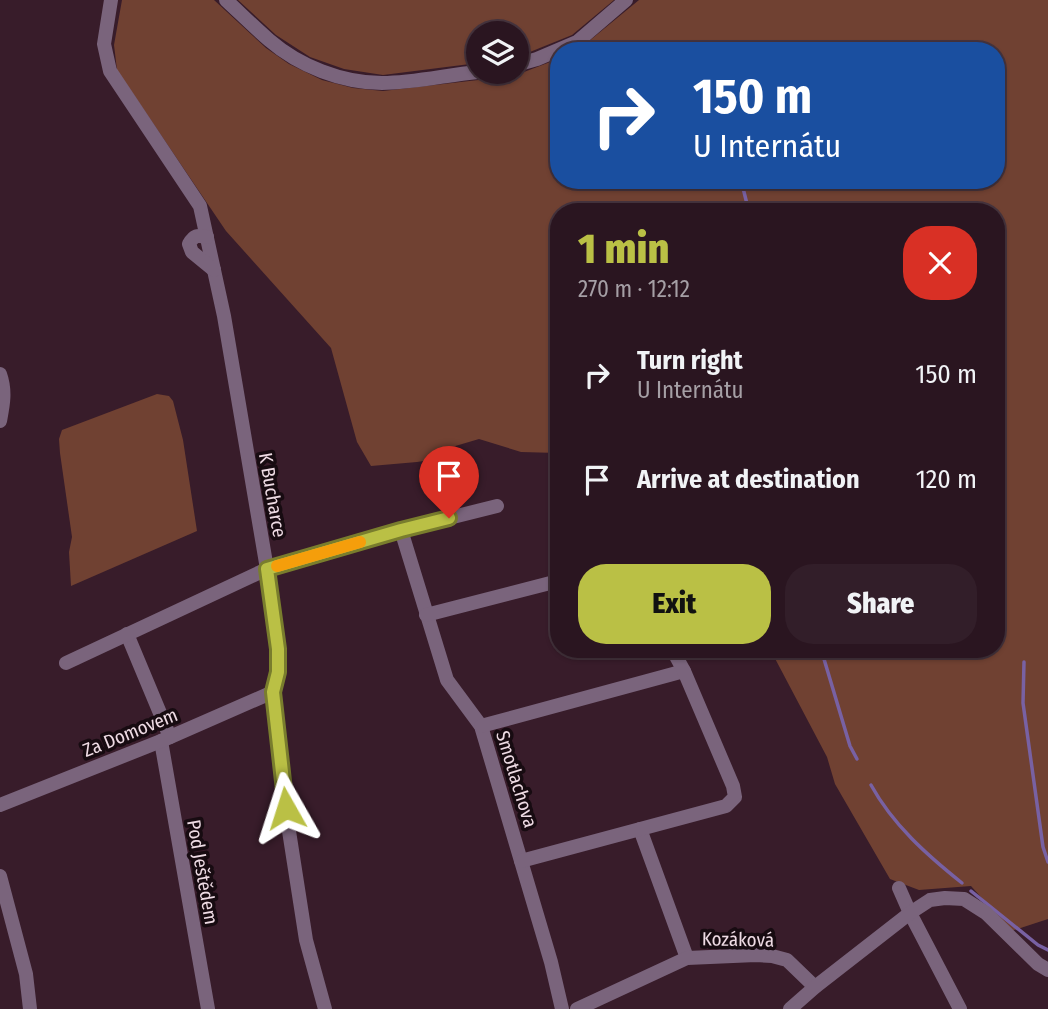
<!DOCTYPE html>
<meta charset="utf-8">
<style>
body{margin:0;font-family:"Fira Sans Condensed",sans-serif;background:#321e29;color:#f1f3f6;height:100vh;display:flex;flex-direction:column;font-size:26px;white-space:nowrap}
*{box-sizing:border-box;margin:0}
p{font-size:23px;color:#a59fa5}
.icon{flex:none;width:38px;height:38px;fill:none;stroke:currentColor;stroke-width:2;stroke-linecap:round;stroke-linejoin:round}
.map{position:relative;flex:1;overflow:hidden}
.side{position:absolute;left:550px;top:203px;width:455px;height:455px;display:flex;flex-direction:column;background:#2a1520;border-radius:28px;box-shadow:0 2px 5px #0004,0 0 0 2px #46343e}
.side>*{flex:none}
.hud{position:absolute;left:550px;top:42px;width:455px;height:147px;border-radius:28px;box-shadow:0 2px 5px #0004,0 0 0 2px #46343e;background:#1a4fa0;color:#fff;overflow:hidden}
.buttons{position:absolute;left:466px;top:21px;display:grid;gap:14px}
.buttons a{display:grid;place-items:center;width:63px;height:63px;border-radius:50%;background:#2a1520;box-shadow:0 2px 5px #0004,0 0 0 2px #46343e;font-size:35px}
.pin{position:absolute;display:grid;place-items:center;width:60px;height:60px;color:#fff;margin:-72px -30px;border-radius:50% 50% 50% 0;rotate:-45deg;box-shadow:0 0 7px #0007}
.pin .icon{rotate:45deg}
.me{position:absolute;width:77px;margin:-38px;rotate:354deg;stroke-linejoin:round;filter:drop-shadow(0 0 5px #0008)}
.turn{display:flex;align-items:center;gap:24px;height:147px;padding:0 28px;font-size:32px}
.turn .icon{width:91px;height:91px;stroke-width:2.5}
.turn b{display:block;font-size:49px;line-height:60px}
.round{display:grid;place-items:center;flex:none;width:74px;height:74px;border-radius:28px;background:#321e29}
.headline{display:flex;align-items:center;justify-content:space-between;height:119px;padding:0 28px}
h1{font-size:42px;font-weight:800;line-height:52px;color:#bac045}
.action{display:flex;gap:14px;margin-top:auto;padding:14px 28px}
.action a{flex:1;height:80px;border-radius:28px;background:#bac045;color:#111;font-size:28px;font-weight:800;line-height:80px;text-align:center}
.action a+a{background:#321e29;color:#f1f3f6}
ul{padding:0;list-style:none}
li{display:flex;align-items:center;gap:21px;height:105px;padding:0 28px}
li div{flex:1}
li b{display:block;font-size:26px}
li em{font-style:normal}
.map>svg:first-child{display:block}
.green{fill:#704132}
.lines{fill:none;stroke-linecap:round;stroke-linejoin:round}
.stream{stroke:#7861a3;stroke-width:3.5}
.minor{stroke:#7a647c;stroke-width:14}
.route-casing{stroke:#797d2d;stroke-width:18}
.route{stroke:#bac045;stroke-width:12}
.slow{stroke:#f59e0b;stroke-width:12}
.labels{text-anchor:middle;stroke-width:7;stroke-linejoin:round;paint-order:stroke}
.street-label{font-size:19px;fill:#eedbe4;stroke:#170b11}
</style>
<div class="map">
<svg width="1048" height="1009" viewBox="0 0 1048 1009">
<rect width="100%" height="100%" fill="#381c2a"/>
<g class="green">
<path d="M122 0H214L266 48 289 64 322 80 353 88 383 91 478 80 524 72 558 59V180H996V51H577L639 0H1048V919L1011 931 971 886 919 890 890 879 835 784 827 757 770 649H996V212H558V453L521 452 479 439 452 447 443 458 417 462 371 466 357 442 331 348 226 231 117 70 114 45Z"/>
<path d="M238 0H614L572 35 520 56 516 57V33H478V63L383 75 344 69 310 57 276 35Z"/>
<path d="M157 394 169 396 173 401 183 440 197 531 71 586 69 552 72 537 60 453 59 439 62 430Z"/>
</g>
<g class="lines">
<g class="stream">
<path d="M741 180 749 212"/>
<path d="M821 649 850 746 857 759"/>
<path d="M1024 662 1023 703 1043 847 1048 862"/>
<path d="M871 785C893 825 927 855 962 883"/>
<path d="M971 891 1038 945 1048 950"/>
</g>
<g class="minor">
<path d="M111 0 104 44 110 71 200 206 224 316 267 569 278 649V672L273 692 289 831 306 940 325 1009"/>
<path d="M226 0C240 13 254 27 269 40 299 66 342 83 382 83 414 83 446 75 478 72"/>
<path d="M516 65 537 59 577 42 626 0"/>
<path d="M207 237C197 235 194 235 189 244L192 252 214 270"/>
<path d="M0 374C6 391 3 405 0 421"/>
<path d="M401 530 447 680 481 726 551 962 562 1009"/>
<path d="M426 615 558 581"/>
<path d="M127 634 170 737"/>
<path d="M66 663 267 569 401 530 497 506"/>
<path d="M481 726 684 671"/>
<path d="M161 741 208 1009"/>
<path d="M0 805 161 741 273 692"/>
<path d="M640 829 687 958"/>
<path d="M521 861 726 806 735 797 733 786 684 671 672 649"/>
<path d="M0 876 26 974 30 1009"/>
<path d="M899 888 910 913 960 1009"/>
<path d="M577 1009 687 958 756 955 772 956 787 960 815 987"/>
<path d="M790 1009 815 987 910 913 930 900 945 898 964 899 986 913 1038 964 1048 970"/>
</g>
</g>
<g class="lines">
<defs>
<path id="route" d="M286 808 273 692 278 672V649L267 569 401 530 449 518"/>
</defs>
<use href="#route" class="route-casing"/>
<use href="#route" class="route"/>
<path class="slow" d="M277 566 360 542"/>
</g>
<g class="labels">
<g class="street-label">
<text transform="translate(273 495) rotate(80)" y="7">K Bucharce</text>
<text transform="translate(130 732) rotate(-22)" y="7">Za Domovem</text>
<text transform="translate(517 779) rotate(73)" y="7">Smotlachova</text>
<text transform="translate(203 872) rotate(80)" y="7">Pod Ještědem</text>
<text transform="translate(738 939) rotate(1)" y="7">Kozáková</text>
</g>
</g>
</svg>
<div class="buttons">
<a><svg class="icon" aria-label="layers" viewBox="0 0 24 24"><path d="M12 4l9 5-9 5-9-5zM3 14l9 5 9-5"/></svg></a>
</div>
<div class="pin" style="left:449px;top:518px;background:#d93025"><svg class="icon" aria-label="arrive" viewBox="0 0 24 24"><path d="M6 21V4h12l-3 4 3 4H6"/></svg></div>
<svg class="me" style="left:286px;top:808px" viewBox="-20 -20 40 40"><path d="M0-17L14 15 0 8-14 15z" fill="#bac045" stroke="#fff" stroke-width="4"/></svg>
<div class="hud">
<div class="turn"><svg class="icon" aria-label="right" viewBox="0 0 24 24"><path d="M7 20v-9h11M14 6l5 5-5 5"/></svg><div><b>150 m</b>U Internátu</div></div>
</div>
<section class="side">
<div class="headline"><div><h1>1 min</h1><p>270 m · 12:12</p></div><a class="round" style="background:#d93025;color:#fff"><svg class="icon" aria-label="close" viewBox="0 0 24 24"><path d="M6 6l12 12M18 6L6 18"/></svg></a></div>
<ul>
<li><svg class="icon" aria-label="right" viewBox="0 0 24 24"><path d="M7 20v-9h11M14 6l5 5-5 5"/></svg><div><b>Turn right</b><p>U Internátu</p></div><em>150 m</em></li>
<li><svg class="icon" aria-label="arrive" viewBox="0 0 24 24"><path d="M6 21V4h12l-3 4 3 4H6"/></svg><div><b>Arrive at destination</b></div><em>120 m</em></li>
</ul>
<div class="action"><a>Exit</a><a>Share</a></div>
</section>
</div>
